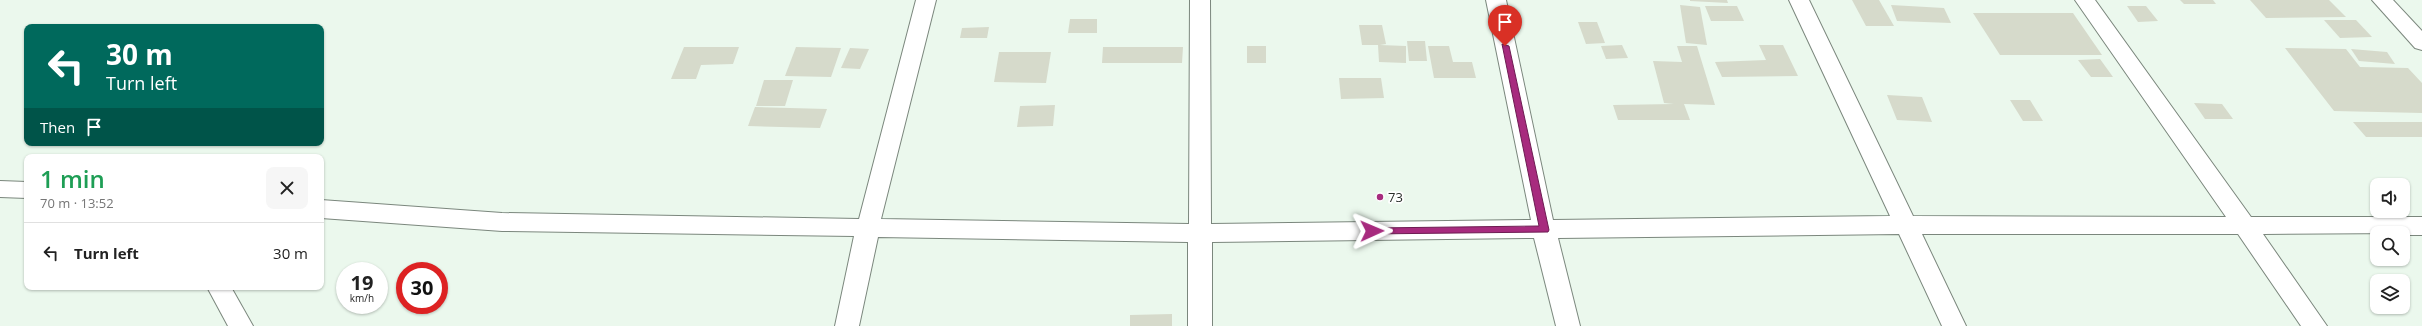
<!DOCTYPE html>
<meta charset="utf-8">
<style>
body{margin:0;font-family:"Open Sans",sans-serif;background:#f6f6f6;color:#222;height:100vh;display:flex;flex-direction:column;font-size:15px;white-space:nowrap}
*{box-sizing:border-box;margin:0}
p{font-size:13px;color:#767676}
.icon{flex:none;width:22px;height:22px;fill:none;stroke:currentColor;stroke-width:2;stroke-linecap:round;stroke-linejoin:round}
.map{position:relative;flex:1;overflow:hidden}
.details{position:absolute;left:24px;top:154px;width:300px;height:136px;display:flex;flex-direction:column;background:#fff;border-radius:8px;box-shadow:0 1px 3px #0004}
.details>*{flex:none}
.top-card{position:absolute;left:24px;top:24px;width:300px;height:122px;border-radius:8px;box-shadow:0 1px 3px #0004;background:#00695c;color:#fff;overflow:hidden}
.tools{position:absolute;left:2370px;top:178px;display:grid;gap:8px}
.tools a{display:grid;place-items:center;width:40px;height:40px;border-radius:8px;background:#fff;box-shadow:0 1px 3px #0004;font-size:20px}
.speed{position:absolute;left:336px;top:262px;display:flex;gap:8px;font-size:20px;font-weight:700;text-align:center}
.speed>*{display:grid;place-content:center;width:52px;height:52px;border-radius:50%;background:#fff;box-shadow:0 1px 3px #0004;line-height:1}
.speed small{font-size:10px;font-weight:400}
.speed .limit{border:6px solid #d22;background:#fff;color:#111}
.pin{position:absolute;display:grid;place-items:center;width:34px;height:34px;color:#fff;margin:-41px -17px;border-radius:50% 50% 50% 0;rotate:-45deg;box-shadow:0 0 4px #0007}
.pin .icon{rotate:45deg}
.me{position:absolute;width:44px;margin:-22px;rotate:89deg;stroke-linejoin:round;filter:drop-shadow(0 0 3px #0008)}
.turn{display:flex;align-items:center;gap:14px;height:84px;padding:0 16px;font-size:18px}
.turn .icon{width:52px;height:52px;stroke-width:2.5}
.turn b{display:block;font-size:28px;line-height:34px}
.then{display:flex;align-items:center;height:38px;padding:0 16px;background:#0003;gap:8px;font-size:15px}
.round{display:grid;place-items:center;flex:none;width:42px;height:42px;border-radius:8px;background:#f6f6f6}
.head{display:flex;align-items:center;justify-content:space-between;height:68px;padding:0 16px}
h1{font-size:24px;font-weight:600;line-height:30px;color:#1e9e55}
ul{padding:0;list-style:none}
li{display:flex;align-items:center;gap:12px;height:60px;padding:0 16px;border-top:1px solid #e0e0e0}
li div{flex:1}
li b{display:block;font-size:15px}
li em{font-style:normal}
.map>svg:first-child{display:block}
.building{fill:#d6dacb}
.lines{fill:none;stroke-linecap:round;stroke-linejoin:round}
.street-casing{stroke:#7b877d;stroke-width:2}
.street{fill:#fff;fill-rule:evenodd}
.route{fill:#a72b7e;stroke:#6d1c52}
.poi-dot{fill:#a72b7e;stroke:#fff;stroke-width:1.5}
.labels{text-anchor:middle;stroke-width:3.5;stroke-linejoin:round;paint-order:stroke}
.poi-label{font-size:13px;fill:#282d29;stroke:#fff;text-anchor:start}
</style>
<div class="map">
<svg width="2422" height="326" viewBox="0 0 2422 326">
<rect width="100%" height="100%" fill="#ebf8ed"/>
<g class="building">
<path d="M1690 0H1727L1728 3 1690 1Z"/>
<path d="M1852 0H1879L1894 26H1866Z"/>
<path d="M2180 0H2213L2216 4H2184Z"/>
<path d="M2250 0H2329L2346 17 2266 18Z"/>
<path d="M1680 5 1700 7 1707 45 1686 43Z"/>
<path d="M1891 5 1944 8 1951 23 1897 21Z"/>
<path d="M1705 6H1737L1744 21H1711Z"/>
<path d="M2127 6H2146L2158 21 2138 22Z"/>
<path d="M1973 13H2073L2102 55H2000Z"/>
<path d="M1070 19H1097V33H1068Z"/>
<path d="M2324 20H2356L2372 37 2340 38Z"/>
<path d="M1578 22H1597L1605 43 1586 44Z"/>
<path d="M1359 25H1382L1386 44 1380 45 1406 46V63L1379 62 1378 45H1362Z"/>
<path d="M989 27 987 38H960L962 28Z"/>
<path d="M1407 41H1425L1427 61H1409Z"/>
<path d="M1622 45 1628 58 1606 59 1601 46Z"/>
<path d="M1759 45H1783L1798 76 1722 77 1715 62 1766 60Z"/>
<rect x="1247" y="46" width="19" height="17"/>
<path d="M1428 46H1449L1453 62H1472L1476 78H1434Z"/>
<path d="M1677 46H1697L1715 105 1684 104 1690 120H1618L1613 105 1674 104 1664 103 1653 61 1682 62Z"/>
<path d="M684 47H739L733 64 701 65 696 79H671Z"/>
<path d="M796 47 841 48 831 77 785 76Z"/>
<path d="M1103 47H1183L1182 63H1102Z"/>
<path d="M850 48 869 49 860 69 841 68Z"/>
<path d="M2285 48 2346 49 2360 67 2408 68 2422 83V113L2334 111Z"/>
<path d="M2351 49 2387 52 2395 64 2359 61Z"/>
<path d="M999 52H1051L1046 83 994 82Z"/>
<path d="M2100 59 2113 77H2091L2078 60Z"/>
<path d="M1339 78H1381L1384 98 1341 99Z"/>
<path d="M764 80H793L785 106H756Z"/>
<path d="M1887 95 1922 97 1932 122 1897 120Z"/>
<path d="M2010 100H2030L2043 121H2023Z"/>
<path d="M2194 103 2222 104 2233 119H2205Z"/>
<path d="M1055 105 1053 126 1017 127 1020 106Z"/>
<path d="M755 107 827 109 820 128 748 126Z"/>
<path d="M2353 122H2422V137H2366Z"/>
<path d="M1172 314V326H1130V315Z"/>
</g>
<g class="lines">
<defs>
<g id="street">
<path d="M916 0H936L881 219 1189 224 1190 0H1210L1211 224 1531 220 1486 0H1506L1553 220 1890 216 1789 0H1809L1913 216 2226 217 2075 0H2095L2251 217H2422V235H2403V233L2263 234 2327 326H2301L2238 234H1922L1966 326H1942L1899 234 1558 238 1580 326H1556L1534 238 1212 242V326H1188V242L878 237 859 326H835L854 236 502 231 321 218V200L502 213 859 219Z"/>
<path d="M2372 0H2393L2422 31V50L2415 48Z"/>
<path d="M0 181 27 182V198L0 197Z"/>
<path d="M207 287H231L253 326H228Z"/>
</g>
</defs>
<use href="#street" class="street-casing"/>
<use href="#street" class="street"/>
</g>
<path class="route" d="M1502 44 1509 46 1549 230 1548 232 1368 234V229L1372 228 1539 226Z"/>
<circle class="poi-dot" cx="1380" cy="197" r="4"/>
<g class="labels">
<g class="poi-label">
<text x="1388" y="202">73</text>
</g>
</g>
</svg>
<div class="tools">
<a><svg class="icon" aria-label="sound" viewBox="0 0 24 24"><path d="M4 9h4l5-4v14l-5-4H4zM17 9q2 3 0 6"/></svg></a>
<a><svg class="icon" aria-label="search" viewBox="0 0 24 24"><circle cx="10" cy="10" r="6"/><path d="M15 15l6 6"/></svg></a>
<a><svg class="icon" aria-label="layers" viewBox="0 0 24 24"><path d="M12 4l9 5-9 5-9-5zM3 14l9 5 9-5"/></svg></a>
</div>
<div class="speed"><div>19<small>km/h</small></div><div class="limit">30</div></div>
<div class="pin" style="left:1505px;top:46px;background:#d93025"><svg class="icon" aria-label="arrive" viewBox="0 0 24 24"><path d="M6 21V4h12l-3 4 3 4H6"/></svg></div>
<svg class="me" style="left:1372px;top:231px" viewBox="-20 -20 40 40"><path d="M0-17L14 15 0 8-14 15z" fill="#a72b7e" stroke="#fff" stroke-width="4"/></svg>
<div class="top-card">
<div class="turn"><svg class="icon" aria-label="left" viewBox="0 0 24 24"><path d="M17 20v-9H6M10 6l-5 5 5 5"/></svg><div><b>30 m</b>Turn left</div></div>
<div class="then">Then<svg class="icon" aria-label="arrive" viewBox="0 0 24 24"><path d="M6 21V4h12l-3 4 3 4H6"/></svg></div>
</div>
<section class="details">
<div class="head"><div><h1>1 min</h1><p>70 m · 13:52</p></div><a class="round"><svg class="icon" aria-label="close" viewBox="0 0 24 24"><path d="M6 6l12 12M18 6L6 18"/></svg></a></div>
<ul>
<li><svg class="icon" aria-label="left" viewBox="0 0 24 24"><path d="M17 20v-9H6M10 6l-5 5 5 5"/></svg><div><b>Turn left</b></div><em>30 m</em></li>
</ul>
</section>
</div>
